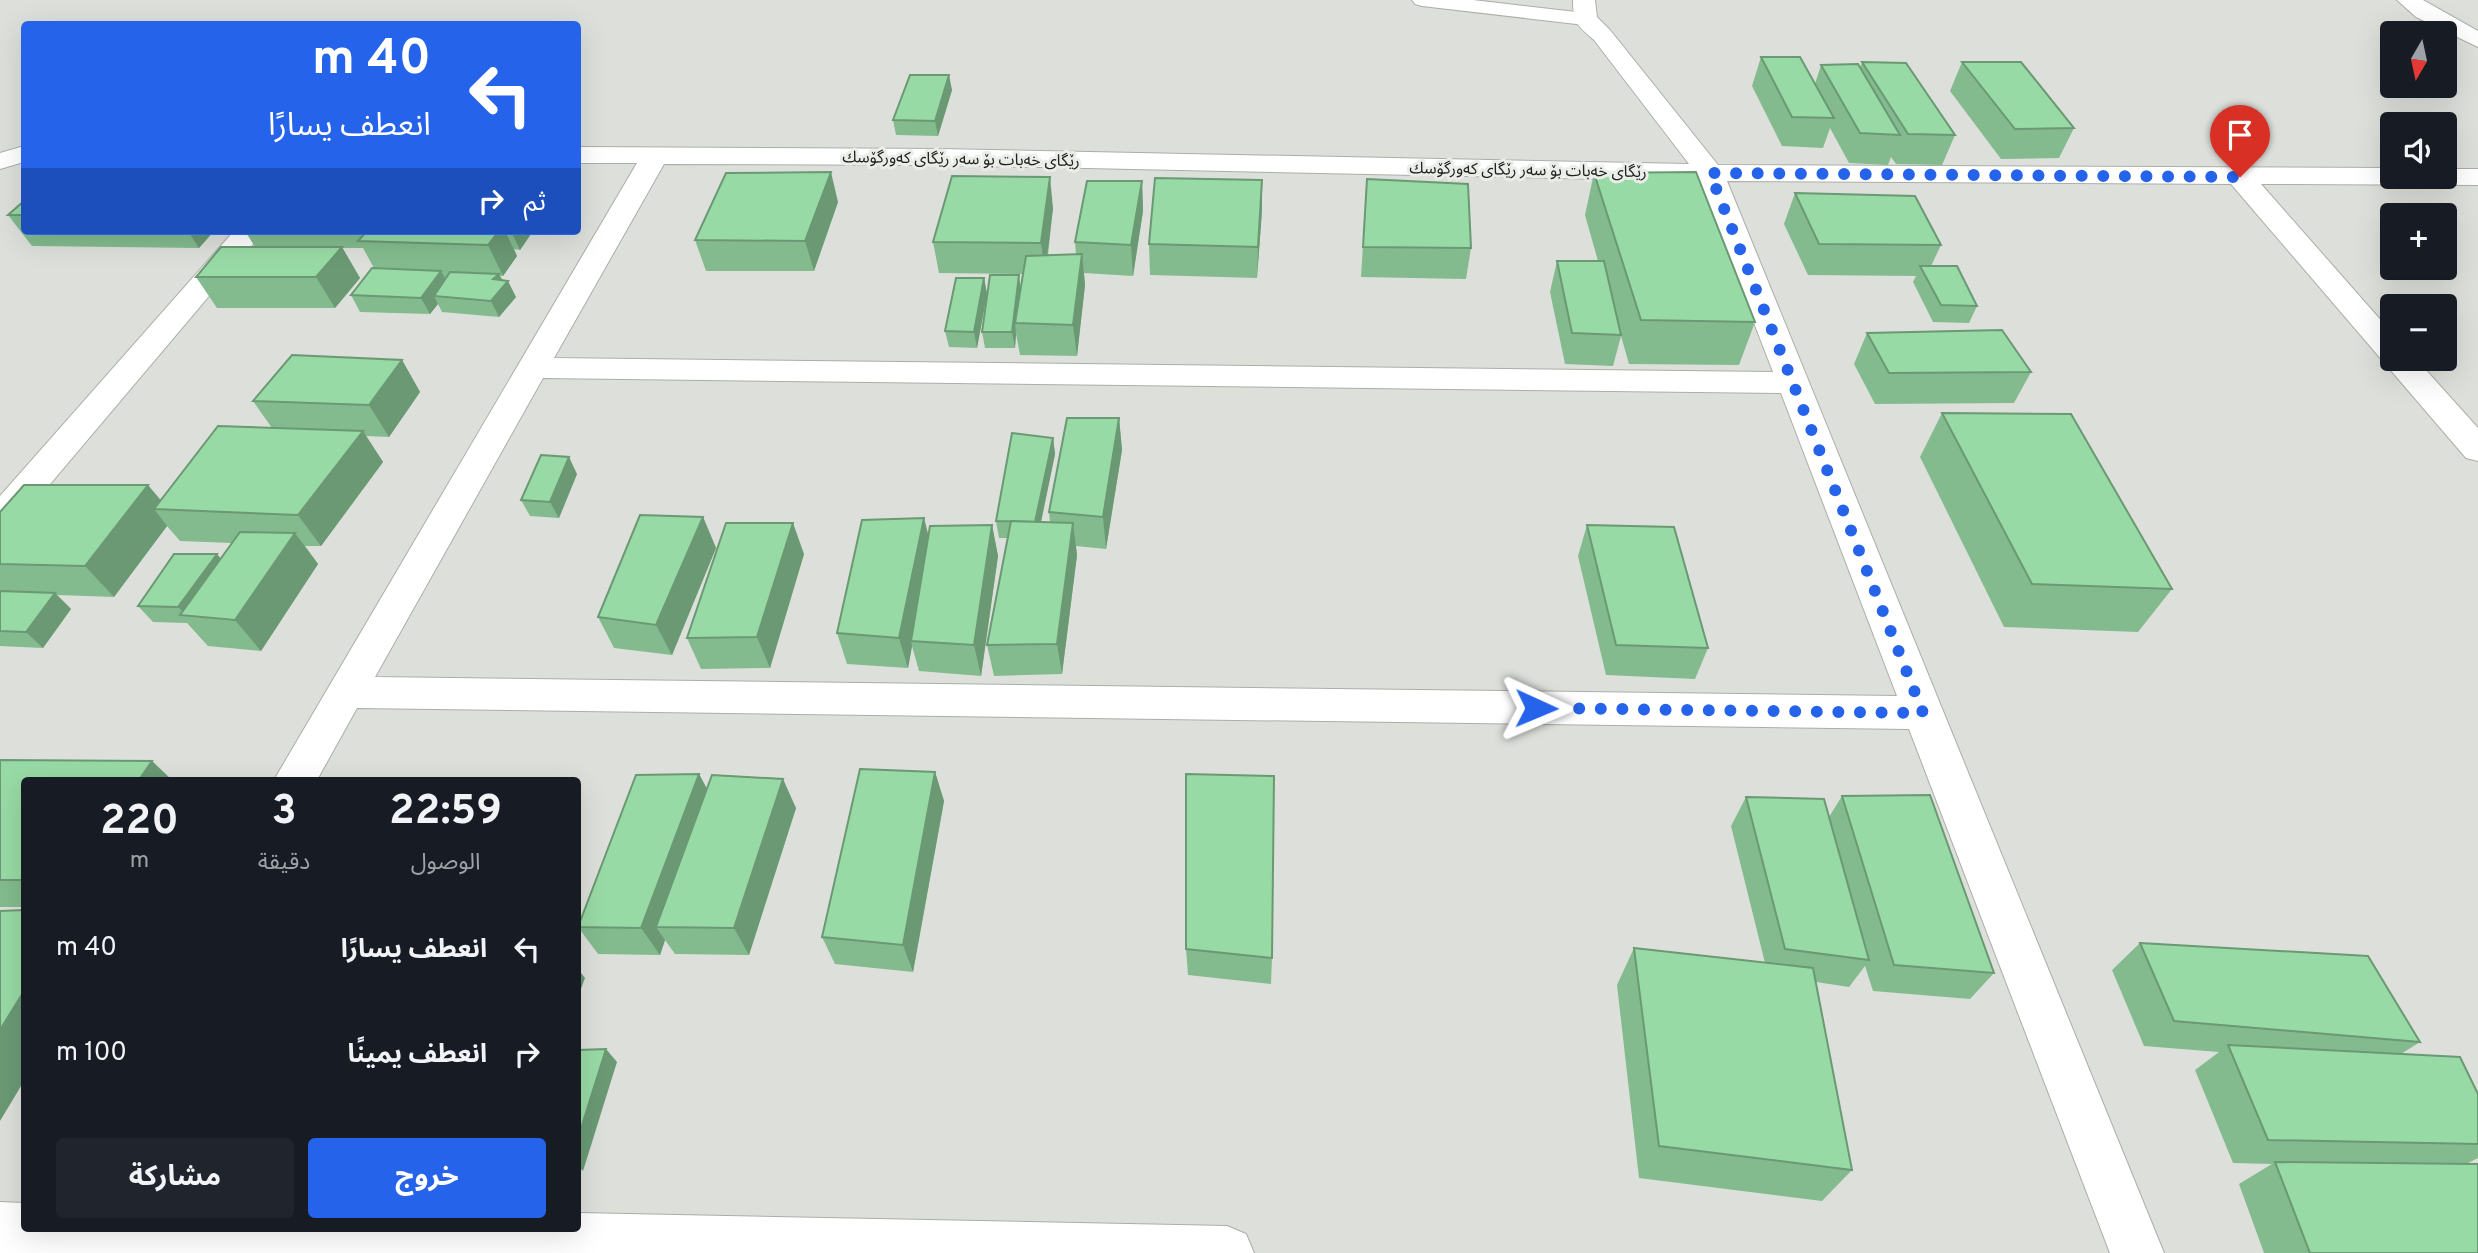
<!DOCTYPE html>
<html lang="ar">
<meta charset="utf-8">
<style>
body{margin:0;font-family:Overpass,"Noto Sans Arabic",sans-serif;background:#20242c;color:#f1f3f6;direction:rtl;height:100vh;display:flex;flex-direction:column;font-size:26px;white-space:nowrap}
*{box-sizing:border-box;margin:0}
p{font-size:23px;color:#9ea1a6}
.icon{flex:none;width:38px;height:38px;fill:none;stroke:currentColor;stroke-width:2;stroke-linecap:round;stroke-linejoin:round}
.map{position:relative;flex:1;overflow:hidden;direction:ltr}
.drawer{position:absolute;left:21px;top:777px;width:560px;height:455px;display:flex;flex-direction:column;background:#171b24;border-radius:7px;box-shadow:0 7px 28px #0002;direction:rtl}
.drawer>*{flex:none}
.guide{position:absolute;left:21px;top:21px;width:560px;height:214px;border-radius:7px;box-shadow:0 7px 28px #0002;direction:rtl;background:#2563eb;color:#fff;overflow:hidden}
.needle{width:46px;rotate:189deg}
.fabs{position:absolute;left:2380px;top:21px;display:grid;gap:14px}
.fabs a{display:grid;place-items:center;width:77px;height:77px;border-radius:7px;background:#171b24;box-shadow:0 7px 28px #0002;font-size:35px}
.pin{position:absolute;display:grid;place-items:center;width:60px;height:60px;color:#fff;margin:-72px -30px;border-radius:50% 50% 50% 0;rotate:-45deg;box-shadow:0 0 7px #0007}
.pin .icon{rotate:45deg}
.me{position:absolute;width:77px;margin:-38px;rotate:91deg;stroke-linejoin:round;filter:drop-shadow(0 0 5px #0008)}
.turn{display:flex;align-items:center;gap:24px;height:147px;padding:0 35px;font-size:32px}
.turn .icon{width:91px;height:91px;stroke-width:2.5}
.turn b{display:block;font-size:49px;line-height:60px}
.then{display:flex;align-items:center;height:66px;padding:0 35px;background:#0003;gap:14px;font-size:26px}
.eta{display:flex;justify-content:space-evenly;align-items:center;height:119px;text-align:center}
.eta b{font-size:42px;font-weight:700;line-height:49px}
.primary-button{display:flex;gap:14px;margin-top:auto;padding:14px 35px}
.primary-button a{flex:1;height:80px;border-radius:7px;background:#2563eb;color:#fff;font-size:28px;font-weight:700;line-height:80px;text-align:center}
.primary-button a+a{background:#20242c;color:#f1f3f6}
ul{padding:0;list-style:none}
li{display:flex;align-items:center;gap:21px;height:105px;padding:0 35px}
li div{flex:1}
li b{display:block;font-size:26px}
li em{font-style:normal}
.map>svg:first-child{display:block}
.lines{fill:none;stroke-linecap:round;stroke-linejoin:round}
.service-casing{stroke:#abaea8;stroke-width:2}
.minor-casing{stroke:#abaea8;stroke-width:2}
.service{fill:#fff;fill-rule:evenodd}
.minor{fill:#fff;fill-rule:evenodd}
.wall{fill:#83bb8e}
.shaded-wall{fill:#6a9974}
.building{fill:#98daa5;stroke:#6a9974;stroke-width:2}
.route{stroke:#2563eb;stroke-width:12;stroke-dasharray:0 21.6}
.labels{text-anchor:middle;stroke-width:6;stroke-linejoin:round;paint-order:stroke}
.far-street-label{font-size:16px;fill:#20211f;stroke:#eaede8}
</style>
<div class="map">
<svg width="2478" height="1253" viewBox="0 0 2478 1253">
<rect width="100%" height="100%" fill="#dde0da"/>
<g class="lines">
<defs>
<path id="service" d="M1412 0H1473L1585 13 1592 15 1595 19 1592 23 1585 25 1422 6 1415 4Z"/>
<g id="minor">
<path d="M1573 0H1595L1597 17 1610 30 1718 165 2392 168V177H2445V169H2478V185L2261 184 2392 333V359H2416L2478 428V461L2466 458 2231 184 1727 181 2164 1253H2110L1909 729 357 708 317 780H274L637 163H578V147L940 149 1689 164 1594 40C1577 25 1573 23 1573 0ZM664 164 940 165 1699 181 1773 372 554 358ZM543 378 1781 393 1897 696 375 677Z"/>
<path d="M2397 0H2423L2478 31V47L2416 17Z"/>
<path d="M24 146V162L0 169V153Z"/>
<path d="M234 231H264L13 528 0 532V496Z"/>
<path d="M0 1202 24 1203V1228H578V1213L1227 1226 1246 1234 1254 1253H0Z"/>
</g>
</defs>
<use href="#service" class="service-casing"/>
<use href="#minor" class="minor-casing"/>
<use href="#service" class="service"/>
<use href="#minor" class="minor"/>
</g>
<g class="wall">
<path d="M1761 57 1815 84 1821 65 1860 68 1862 62 1955 135 1942 165 1896 164 1891 157 1888 165 1849 163 1830 128 1823 148 1782 146 1752 86Z"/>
<path d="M1962 62 2074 128 2059 158 2001 159 1950 91Z"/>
<path d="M952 90 938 136 896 135 893 120Z"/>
<path d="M1594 173 1755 322 1739 365 1629 364 1621 336 1613 366 1565 364 1550 292 1557 261H1598L1585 215Z"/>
<path d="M1367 179 1471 248 1466 279 1361 277Z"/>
<path d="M1262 180V210L1257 278 1150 275 1149 244Z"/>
<path d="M1142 181 1143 211 1133 276 1084 273 1085 285 1077 356 1020 355 1016 334 1015 348H985L982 332 1021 289 1023 274 939 273 933 242 1053 208 1048 255 1076 254 1075 242Z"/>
<path d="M1795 193 1941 245 1931 266 1977 306 1969 323 1933 322 1913 282 1916 276 1808 275 1784 224Z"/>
<path d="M838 202 814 271H706L695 240Z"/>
<path d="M8 215H24V231H214L199 248 32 246Z"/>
<path d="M245 231H533L520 250 514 249 517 256 503 276H500L516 297 499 317 442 312 438 304 430 314 360 312 351 295 374 268 363 248H342L360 278 335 308H217L196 277 255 247Z"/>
<path d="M984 278 987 294 977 348 949 347 945 331Z"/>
<path d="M1867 333 2031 372 2014 403 1875 404 1854 364Z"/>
<path d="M402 360 420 392 389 437 366 436 383 462 321 546H305L318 564 261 651 208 646 187 623 153 622 138 606 221 559 232 543 180 541 167 526 114 597 57 595 71 609 43 648 0 646V512L161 500 272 428 253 401Z"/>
<path d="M1942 413 2172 589 2138 632 2004 627 1920 457Z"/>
<path d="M1119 418 1122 450 1106 549 1076 546 1077 555 1062 674 994 676 987 645 1008 538H999L996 521 1053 438 1055 454 1041 522 1050 523 1049 512Z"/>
<path d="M577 474 559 518 530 516 521 500Z"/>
<path d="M703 517 716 548 672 655 614 648 598 617Z"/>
<path d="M992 525 998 556 981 676 919 671 912 646 908 668 847 664 837 633 929 537Z"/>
<path d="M1587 525 1708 648 1695 679 1606 675 1578 556Z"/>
<path d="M804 554 770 668 701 669 687 638Z"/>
<path d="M0 760 24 780V907H0Z"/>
<path d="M935 772 944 801 913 972 835 964 822 937Z"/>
<path d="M699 774 707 789 796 808 749 955 675 954 665 940 660 955 598 954 578 927Z"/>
<path d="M1842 796 1994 973 1970 999 1873 991 1865 966 1849 987 1816 982 1852 1170 1822 1201 1639 1178 1617 985 1634 948 1765 963 1731 826 1746 797 1829 817Z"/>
<path d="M2140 943 2420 1042 2401 1054 2478 1094V1158L2466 1164 2478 1253H2264L2239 1184 2272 1164 2233 1163 2195 1070 2219 1052 2144 1046 2112 970Z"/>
<path d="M1186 949 1272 958 1271 984 1188 975Z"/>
</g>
<g class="shaded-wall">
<path d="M949 75 952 90 938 136 935 121Z"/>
<path d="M831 172 838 202 814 271 805 241Z"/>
<path d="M1050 177 1053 208 1045 274 1041 243Z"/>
<path d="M1262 180V210L1257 278 1258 247Z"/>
<path d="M1142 181 1143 211 1133 276 1131 245Z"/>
<path d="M188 231H214L199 248Z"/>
<path d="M499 231H505L517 256 503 276 488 245Z"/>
<path d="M511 231H533L520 250Z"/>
<path d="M342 247 360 278 335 308 316 277Z"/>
<path d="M1082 254 1085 285 1077 356 1073 325Z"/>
<path d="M441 271 450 287 434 296 438 304 430 314 421 298Z"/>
<path d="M499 274 504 285 508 281 516 297 499 317 491 301 493 279Z"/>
<path d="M1019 275 1021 292 1015 323 1016 334 1015 348 1012 332Z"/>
<path d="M984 278 987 294 977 348 974 332Z"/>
<path d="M402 360 420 392 389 437 369 405Z"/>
<path d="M1119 418 1122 450 1106 549 1103 517Z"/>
<path d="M363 431 383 462 321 546 298 515Z"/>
<path d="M1053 438 1055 454 1037 541 1035 524Z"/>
<path d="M569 457 577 474 559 518 550 502Z"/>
<path d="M148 485 169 510 154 509 167 526 114 597 85 566Z"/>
<path d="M703 517 716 548 672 655 656 625Z"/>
<path d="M924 518 932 549 911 641 912 646 908 668 899 638Z"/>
<path d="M793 523 804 554 770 668 757 637Z"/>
<path d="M1073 523 1077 555 1062 674 1057 644Z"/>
<path d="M992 525 998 556 981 676 974 645Z"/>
<path d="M295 533 318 564 261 651 235 620Z"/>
<path d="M217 554 230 570 186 615 178 607Z"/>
<path d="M55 593 71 609 43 648 26 632Z"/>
<path d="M152 761 172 780H139Z"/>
<path d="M935 772 944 801 913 972 903 945Z"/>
<path d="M699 774 715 804 656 927 665 940 660 955 641 928Z"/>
<path d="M783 779 796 808 749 955 734 928Z"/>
<path d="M578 969 585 978 578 997Z"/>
<path d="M24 991V1081L0 1121V1030Z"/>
<path d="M606 1049 617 1062 583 1171 578 1166V1138Z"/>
</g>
<g class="building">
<path d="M1761 57H1800L1834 118 1792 117Z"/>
<path d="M1862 62 1906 63 1955 135 1908 134Z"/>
<path d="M1962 62H2021L2074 128 2015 129Z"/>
<path d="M1858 64 1900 135 1860 133 1821 65Z"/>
<path d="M910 75H949L935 121 893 120Z"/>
<path d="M831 172 805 241 695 240 726 173Z"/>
<path d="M1696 172 1755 322 1641 320 1594 173Z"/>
<path d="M952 176 1050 177 1041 243 933 242Z"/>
<path d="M1155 178 1262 180 1258 247 1149 244Z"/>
<path d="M1367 179 1468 184 1471 248 1363 247Z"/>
<path d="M1087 181H1142L1131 245 1075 242Z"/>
<path d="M1795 193 1915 196 1941 245 1819 244Z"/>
<path d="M24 201V215H8Z"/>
<path d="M367 231H499L488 245 358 241Z"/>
<path d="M221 247H342L316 277H196Z"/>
<path d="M1082 254 1073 325 1015 323 1026 256Z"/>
<path d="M1557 261H1604L1621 335 1572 333Z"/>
<path d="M1920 266H1957L1977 306 1941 305Z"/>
<path d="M372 268 441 271 421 298 351 295Z"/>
<path d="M450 272 499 274 493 279 508 281 491 301 434 296Z"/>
<path d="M990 275H1019L1012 332H982Z"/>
<path d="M956 278H984L974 332 945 331Z"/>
<path d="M2002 330 2031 372 1889 373 1867 333Z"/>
<path d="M292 355 402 360 369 405 253 401Z"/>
<path d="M1942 413 2071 414 2172 589 2032 584Z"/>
<path d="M1067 418H1119L1103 517 1049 512Z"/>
<path d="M218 426 363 431 298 515 154 509Z"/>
<path d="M1012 433 1053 438 1035 522 996 521Z"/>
<path d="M541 455 569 457 550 502 521 500Z"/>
<path d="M24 485H148L85 566 0 564V512Z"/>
<path d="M640 515 703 517 656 625 598 617Z"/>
<path d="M924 518 899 638 837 633 862 520Z"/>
<path d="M1011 521 1073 523 1057 644 987 645Z"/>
<path d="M726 523H793L757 637 687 638Z"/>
<path d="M992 525 974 645 911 641 930 526Z"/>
<path d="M1587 525 1674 527 1708 648 1616 645Z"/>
<path d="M240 532 295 533 235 620 180 615Z"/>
<path d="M174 554H217L178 607 138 606Z"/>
<path d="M0 591 55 593 26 632 0 631Z"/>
<path d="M0 760 152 761 139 780H24V880H0Z"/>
<path d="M860 769 935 772 903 945 822 937Z"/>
<path d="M699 774 641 928 578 927 636 775Z"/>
<path d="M1186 774 1274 776 1272 958 1186 949Z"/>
<path d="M712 775 783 779 734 928 656 927Z"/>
<path d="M1930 795 1994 973 1894 965 1842 796Z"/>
<path d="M1746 797 1824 799 1869 960 1785 949Z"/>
<path d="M24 910V991L0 1030V911Z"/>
<path d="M2140 943 2368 956 2420 1042 2174 1021Z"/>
<path d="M1634 948 1813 968 1852 1170 1659 1146Z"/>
<path d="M2228 1045 2460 1057 2478 1094V1144L2268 1140Z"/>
<path d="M606 1049 578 1138V1050Z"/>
<path d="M2275 1162 2478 1164V1253H2310Z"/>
</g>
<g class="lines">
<path class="route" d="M1536 708 1923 713 1710 173 2240 177"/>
</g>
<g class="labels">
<g class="far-street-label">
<text transform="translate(961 158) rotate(1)" y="6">رێگاى خەبات بۆ سەر رێگاى كەورگۆسك</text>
<text transform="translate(1528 169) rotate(1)" y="6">رێگاى خەبات بۆ سەر رێگاى كەورگۆسك</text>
</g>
</g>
</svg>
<div class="fabs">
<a><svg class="needle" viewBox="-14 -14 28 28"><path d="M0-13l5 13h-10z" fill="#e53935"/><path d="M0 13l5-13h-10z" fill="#9ea1a6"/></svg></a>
<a><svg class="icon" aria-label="sound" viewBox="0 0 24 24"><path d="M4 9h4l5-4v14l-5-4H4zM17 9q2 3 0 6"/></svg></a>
<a>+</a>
<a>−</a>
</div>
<div class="pin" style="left:2240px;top:177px;background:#d93025"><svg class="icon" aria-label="arrive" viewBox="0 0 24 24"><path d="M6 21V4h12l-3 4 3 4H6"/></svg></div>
<svg class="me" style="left:1536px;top:708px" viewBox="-20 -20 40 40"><path d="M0-17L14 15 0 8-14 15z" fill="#2563eb" stroke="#fff" stroke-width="4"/></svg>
<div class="guide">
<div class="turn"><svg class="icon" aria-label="left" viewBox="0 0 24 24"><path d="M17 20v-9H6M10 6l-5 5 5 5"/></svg><div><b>40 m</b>انعطف يسارًا</div></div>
<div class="then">ثم<svg class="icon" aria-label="right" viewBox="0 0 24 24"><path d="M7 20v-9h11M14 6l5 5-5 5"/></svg></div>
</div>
<section class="drawer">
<div class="eta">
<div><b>22:59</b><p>الوصول</p></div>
<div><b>3</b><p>دقيقة</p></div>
<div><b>220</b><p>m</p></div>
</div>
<ul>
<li><svg class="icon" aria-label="left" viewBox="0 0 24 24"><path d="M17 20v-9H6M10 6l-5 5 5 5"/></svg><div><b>انعطف يسارًا</b></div><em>40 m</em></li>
<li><svg class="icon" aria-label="right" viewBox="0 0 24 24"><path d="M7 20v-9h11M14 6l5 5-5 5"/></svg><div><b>انعطف يمينًا</b></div><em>100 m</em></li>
</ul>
<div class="primary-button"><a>خروج</a><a>مشاركة</a></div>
</section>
</div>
